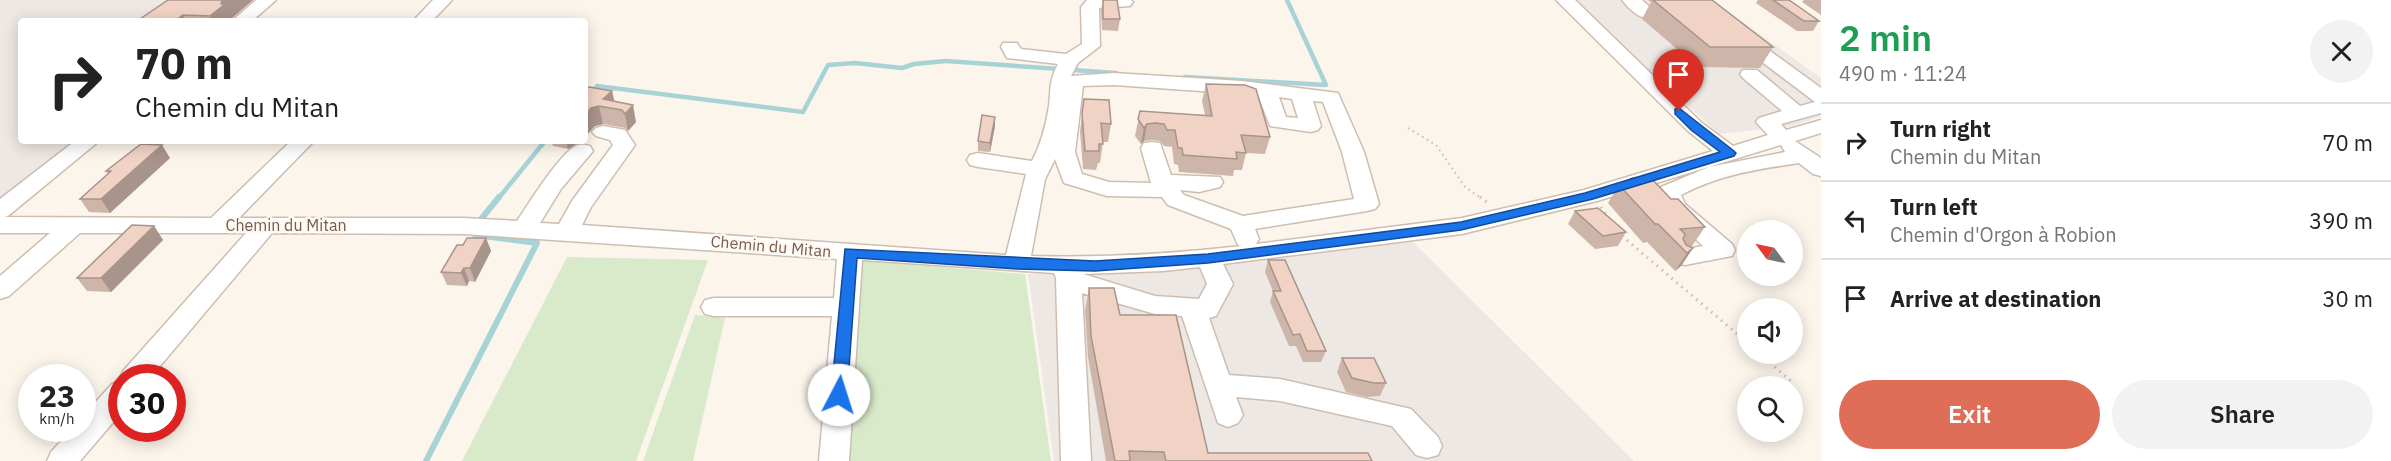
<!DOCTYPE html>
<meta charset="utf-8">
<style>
body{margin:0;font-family:"IBM Plex Sans",sans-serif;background:#f2f2f2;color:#222;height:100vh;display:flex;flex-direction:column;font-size:22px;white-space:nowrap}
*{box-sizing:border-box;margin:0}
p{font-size:20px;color:#767676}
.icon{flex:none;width:33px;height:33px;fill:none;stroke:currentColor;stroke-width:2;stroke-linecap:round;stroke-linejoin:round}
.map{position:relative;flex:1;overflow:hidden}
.sheet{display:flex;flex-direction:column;background:#fff;width:570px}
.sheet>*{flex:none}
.banner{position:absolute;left:18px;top:18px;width:570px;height:126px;border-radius:6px;box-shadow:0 3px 15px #0003;background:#fff;color:#222;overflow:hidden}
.needle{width:39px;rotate:303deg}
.fabs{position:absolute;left:1737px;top:220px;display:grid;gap:12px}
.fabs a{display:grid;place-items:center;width:66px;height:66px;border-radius:50%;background:#fff;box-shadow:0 3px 15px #0003;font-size:30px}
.speed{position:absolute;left:18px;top:364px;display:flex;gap:12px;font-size:30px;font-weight:700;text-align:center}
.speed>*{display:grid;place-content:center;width:78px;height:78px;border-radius:50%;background:#fff;box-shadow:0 3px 15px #0003;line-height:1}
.speed small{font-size:15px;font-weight:400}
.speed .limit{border:9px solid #d22;background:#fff;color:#111}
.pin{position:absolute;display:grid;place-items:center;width:51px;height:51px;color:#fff;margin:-62px -26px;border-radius:50% 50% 50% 0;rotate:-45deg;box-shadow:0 0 6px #0007}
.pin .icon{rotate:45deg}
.me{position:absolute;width:66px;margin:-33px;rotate:5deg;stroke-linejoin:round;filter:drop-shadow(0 0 4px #0008)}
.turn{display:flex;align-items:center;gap:21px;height:126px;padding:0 18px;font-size:27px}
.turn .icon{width:78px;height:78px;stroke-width:2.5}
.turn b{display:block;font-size:42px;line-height:51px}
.round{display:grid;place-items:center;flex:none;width:63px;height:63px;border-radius:32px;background:#f2f2f2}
.head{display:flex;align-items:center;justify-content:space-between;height:102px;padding:0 18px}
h1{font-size:36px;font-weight:600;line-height:45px;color:#1e9e55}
.button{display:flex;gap:12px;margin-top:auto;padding:12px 18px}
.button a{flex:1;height:69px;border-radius:36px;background:#df6e58;color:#fff;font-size:24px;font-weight:600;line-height:69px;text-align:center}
.button a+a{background:#f2f2f2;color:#222}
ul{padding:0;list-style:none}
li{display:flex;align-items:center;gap:18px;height:78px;padding:0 18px;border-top:2px solid #e0e0e0}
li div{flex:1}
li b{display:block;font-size:22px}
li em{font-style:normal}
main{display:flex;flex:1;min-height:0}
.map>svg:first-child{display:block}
.industrial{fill:#eee8e4}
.green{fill:#d9eaca}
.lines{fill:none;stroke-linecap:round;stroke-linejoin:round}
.stream-far1{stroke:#a7d3d7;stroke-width:4.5}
.stream{stroke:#a7d3d7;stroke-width:6}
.minor-casing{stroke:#cebdb1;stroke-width:3}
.path-far1{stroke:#d6b6a7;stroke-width:2;stroke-dasharray:1.5 4;stroke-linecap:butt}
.path{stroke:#d6b6a7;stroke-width:3;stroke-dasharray:1.5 5;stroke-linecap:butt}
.minor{fill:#fff;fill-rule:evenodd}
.wall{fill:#ceb5a9}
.shaded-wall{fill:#a8948a}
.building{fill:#f0d3c5;stroke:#a8948a;stroke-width:1.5}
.route{fill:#1a73e8;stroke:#114b97;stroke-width:1.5}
.labels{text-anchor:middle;stroke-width:5;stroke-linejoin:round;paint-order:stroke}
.street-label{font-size:16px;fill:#775b4f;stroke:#fef9f3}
</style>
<main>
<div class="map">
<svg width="1821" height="461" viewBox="0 0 1821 461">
<rect width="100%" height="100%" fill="#fcf5ec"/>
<g class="industrial">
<path d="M0 0H189L159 21H21V141H81L0 201Z"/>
<path d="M1571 0H1712L1821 78V116L1792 126 1719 134Z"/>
<path d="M1412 241 1634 461H1054L1028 274 1176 268Z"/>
</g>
<g class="green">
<path d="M567 257 708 260 636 461H462Z"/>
<path d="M856 260 1025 274 1051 461H842Z"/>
<path d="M695 315 725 318 693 461H643Z"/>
</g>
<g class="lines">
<g class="stream-far1">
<path d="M1185 77 1326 85 1287 0"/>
<path d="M585 99 597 86 803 112 828 65 855 63 902 68 914 64 946 61 1116 73"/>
<path d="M498 199 545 141"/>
</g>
<g class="stream">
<path d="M482 218 499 197"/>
<path d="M426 461 537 243 475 235 474 233"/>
</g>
<defs>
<g id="minor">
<path d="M256 0H276L252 21H232Z"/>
<path d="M433 0H452L432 21H413Z"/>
<path d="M1087 0H1131L1133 2 1130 6 1099 8 1100 46 1078 63 1071 76 1114 73 1242 81 1338 93 1364 152 1379 204 1375 209 1367 211 1255 229 1259 239 1256 244 1462 218 1584 190 1713 151 1688 131 1556 0H1575L1702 123 1733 146 1768 135 1756 122 1759 118 1782 111 1743 78 1740 74 1743 70H1757L1800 106 1815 102 1680 0H1700L1821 88V113L1781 124 1786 130 1821 120V133L1795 141 1821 158V176L1813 174 1799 163C1758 169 1718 175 1681 195L1685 204 1732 244 1735 250 1732 256 1685 265 1676 263 1673 257 1676 251 1703 246 1666 212 1658 192 1661 187 1709 167 1785 152 1781 145 1597 201 1462 234 1223 264 1233 284 1216 316 1209 318 1229 375 1280 379 1411 409 1438 437 1442 446 1438 455 1427 458 1416 455 1392 426 1280 401 1236 397 1243 415 1238 423 1228 427 1218 423 1182 316 1155 314 1082 293 1091 461H1061L1056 278 1054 273 862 260 849 461H819L832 316H714L705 314 701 307 705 300 714 298H834L837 259 464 234 272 233 150 378H122V381L120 378 124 370 246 233H80L9 296 0 299V276L50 233H0V199L75 141H99L8 216 4 217 211 218 291 141H314L239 218H464L517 221C528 205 559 154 576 146 580 144 585 145 590 146L593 151 561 189 540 223 559 224 572 201 613 145 610 140 596 136 592 132 596 128 603 126 625 130 635 145 591 207 582 225 1006 255 1026 174 978 167 970 165 967 160 970 155 978 153 1032 161C1041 144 1046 125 1049 106 1051 88 1049 81 1058 64L1007 58 1001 47 1003 43H1017L1021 49 1066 54 1082 44 1081 7ZM1114 85 1258 95 1270 126 1311 132 1318 130 1321 126 1313 101 1323 102 1342 152 1354 199 1243 216 1184 195 1180 190 1199 192 1220 187 1223 182 1220 177 1171 175 1160 143 1152 142 1144 143 1141 148 1151 183 1109 182 1082 174 1075 152 1083 86ZM1279 97 1292 99 1298 118 1286 117ZM1055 159 1064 183 1107 196 1162 197 1168 205 1231 229 1238 245 1242 246C1171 254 1102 258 1031 256L1045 179ZM1200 267 1207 284 1199 299 1155 296 1083 274 1163 271Z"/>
<path d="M1622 0H1642L1657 14 1654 18C1641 21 1630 10 1622 0Z"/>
<path d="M122 381V412L80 461H47L51 452 72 429H82V417L112 384Z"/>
</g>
</defs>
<use href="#minor" class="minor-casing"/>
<path class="path-far1" d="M1408 128 1436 145 1465 187 1482 199"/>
<g class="path">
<path d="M1480 197 1488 203"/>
<path d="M1601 207 1611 221"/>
<path d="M1622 236 1748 343"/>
<path d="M1760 354 1791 381"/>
</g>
<use href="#minor" class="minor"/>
</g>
<g class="wall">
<path d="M168 0H253L232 18 233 21H137Z"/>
<path d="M1103 0 1120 19 1118 31 1102 30 1101 10Z"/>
<path d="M1648 0H1712L1773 47 1760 68 1698 67 1642 19 1651 2Z"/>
<path d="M1758 0H1789L1819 21 1813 31H1797L1756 3Z"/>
<path d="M1804 0H1821V15L1802 2Z"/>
<path d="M1206 84 1270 137 1265 154 1246 153 1242 170H1234L1233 176 1179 172 1178 165 1174 164 1172 147 1164 146 1160 141 1152 140 1144 141 1141 144 1135 136 1140 111 1205 115 1202 101Z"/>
<path d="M585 90 612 91 614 101 636 122 628 131 625 128 603 124 595 126Z"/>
<path d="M1084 99 1111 124 1108 142H1103L1100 163H1098L1096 170 1083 169 1080 131Z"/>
<path d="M995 126 990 152 978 151V141Z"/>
<path d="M551 141H581L568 149 553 146Z"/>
<path d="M170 158 110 213 89 212 80 199 108 174 106 171Z"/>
<path d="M1619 185 1671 199 1705 227 1692 246H1688L1693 248 1681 266 1675 271 1647 242 1643 243 1608 203Z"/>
<path d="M1575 211 1626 232 1618 246 1595 249 1568 224Z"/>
<path d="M154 226 163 240 111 292 87 291 77 278Z"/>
<path d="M486 238 491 251 475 282 469 281 467 286 447 285 441 272 463 245Z"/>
<path d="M1268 260 1326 351 1321 362H1303L1296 346H1289L1270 302 1273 291 1265 272Z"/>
<path d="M1089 288 1120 315 1208 453 1372 461H1106L1088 357 1085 310Z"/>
<path d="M1342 358 1386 383 1380 396 1367 397 1346 392 1337 372Z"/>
</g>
<g class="shaded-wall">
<path d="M222 0H253L232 18 233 21H212L210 16 221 4Z"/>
<path d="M183 15 186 21H175Z"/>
<path d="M612 91 616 109 603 99Z"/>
<path d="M633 105 636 122 628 131 625 114Z"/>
<path d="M599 106 603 124 595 126 585 137V115L591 108Z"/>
<path d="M995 117V126L990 152V143Z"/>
<path d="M1147 124 1144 141 1141 144 1144 128Z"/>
<path d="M566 141H581L568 149Z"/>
<path d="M162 145 170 158 110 213 101 199Z"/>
<path d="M154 226 163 240 111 292 101 278Z"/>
<path d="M486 238 491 251 475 282 470 268Z"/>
<path d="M1693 248 1681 266 1675 271 1687 253Z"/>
<path d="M464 268 469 281 467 286 461 273Z"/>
</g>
<g class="building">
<path d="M168 0H222L221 4H225L210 16 183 15 175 21H137Z"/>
<path d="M1103 0H1117L1120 19H1103Z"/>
<path d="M1653 0H1712L1773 47H1710Z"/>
<path d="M1773 0H1789L1819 21H1804Z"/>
<path d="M1206 84 1245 85 1256 89 1270 137 1241 135 1246 153 1236 152 1237 159 1183 155 1182 148H1178L1175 130H1167L1164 124 1155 123 1147 124 1144 128 1138 119 1140 111 1212 116Z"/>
<path d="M589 87 612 91 603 99 633 105 625 114 622 110 599 106 591 108 585 115V90Z"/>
<path d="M1084 99 1109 100 1111 124 1101 123 1103 144H1099V151H1085L1082 113Z"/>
<path d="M982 115 995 117 990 143 978 141Z"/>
<path d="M141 144 162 145 101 199H80L111 171H106Z"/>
<path d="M1649 176 1671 199H1678L1705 227 1680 229 1685 234 1683 239 1686 245 1693 248 1687 253 1658 224H1655L1619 185 1632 178Z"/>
<path d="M1598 208 1626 232 1603 236 1575 211Z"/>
<path d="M132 225 154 226 101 278H77Z"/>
<path d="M467 238H486L470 268H464L461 273 441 272 457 245H463Z"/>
<path d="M1268 260H1285L1326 351H1307L1300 334 1293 335 1273 291H1281Z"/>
<path d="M1089 288H1114L1120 315H1176L1208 453H1368L1372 461H1166L1164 452 1129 451 1130 461H1115L1091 336Z"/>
<path d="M1342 358H1374L1386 383H1374L1352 378Z"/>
</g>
<path class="route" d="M1679 108 1734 151 1736 153 1734 156 1593 199 1461 230 1208 263 1095 271 1017 269 857 258 847 395 845 399 839 401 833 399 831 395 845 249 1095 261 1208 254 1461 222 1585 193 1720 152 1691 130 1675 114V109Z"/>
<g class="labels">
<g class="street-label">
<text x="286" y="231">Chemin du Mitan</text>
<text transform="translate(771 246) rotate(5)" y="6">Chemin du Mitan</text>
</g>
</g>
</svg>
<div class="fabs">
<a><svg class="needle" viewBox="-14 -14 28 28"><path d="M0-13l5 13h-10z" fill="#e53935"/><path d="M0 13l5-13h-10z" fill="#767676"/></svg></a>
<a><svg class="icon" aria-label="sound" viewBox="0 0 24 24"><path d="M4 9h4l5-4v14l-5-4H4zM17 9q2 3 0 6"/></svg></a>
<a><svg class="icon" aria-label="search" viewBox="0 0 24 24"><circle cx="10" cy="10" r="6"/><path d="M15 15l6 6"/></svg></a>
</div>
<div class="speed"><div>23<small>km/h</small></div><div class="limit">30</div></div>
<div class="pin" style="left:1679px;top:111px;background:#d93025"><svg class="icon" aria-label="arrive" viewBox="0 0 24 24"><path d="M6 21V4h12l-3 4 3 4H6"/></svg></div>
<svg class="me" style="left:839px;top:395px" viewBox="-20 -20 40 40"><circle r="19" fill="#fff"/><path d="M0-13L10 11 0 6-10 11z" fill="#1a73e8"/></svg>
<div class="banner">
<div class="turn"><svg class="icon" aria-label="right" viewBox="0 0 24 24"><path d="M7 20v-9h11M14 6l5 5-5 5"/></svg><div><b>70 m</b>Chemin du Mitan</div></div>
</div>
</div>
<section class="sheet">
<div class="head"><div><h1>2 min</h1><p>490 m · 11:24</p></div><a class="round"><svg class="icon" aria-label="close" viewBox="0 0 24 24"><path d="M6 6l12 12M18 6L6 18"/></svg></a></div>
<ul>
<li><svg class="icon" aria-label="right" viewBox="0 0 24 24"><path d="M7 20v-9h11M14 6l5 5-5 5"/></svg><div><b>Turn right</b><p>Chemin du Mitan</p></div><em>70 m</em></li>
<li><svg class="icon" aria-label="left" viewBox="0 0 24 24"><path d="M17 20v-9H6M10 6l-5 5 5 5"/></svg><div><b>Turn left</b><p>Chemin d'Orgon à Robion</p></div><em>390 m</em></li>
<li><svg class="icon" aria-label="arrive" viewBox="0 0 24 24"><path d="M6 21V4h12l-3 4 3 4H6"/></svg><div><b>Arrive at destination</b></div><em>30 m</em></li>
</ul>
<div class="button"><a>Exit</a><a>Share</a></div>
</section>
</main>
